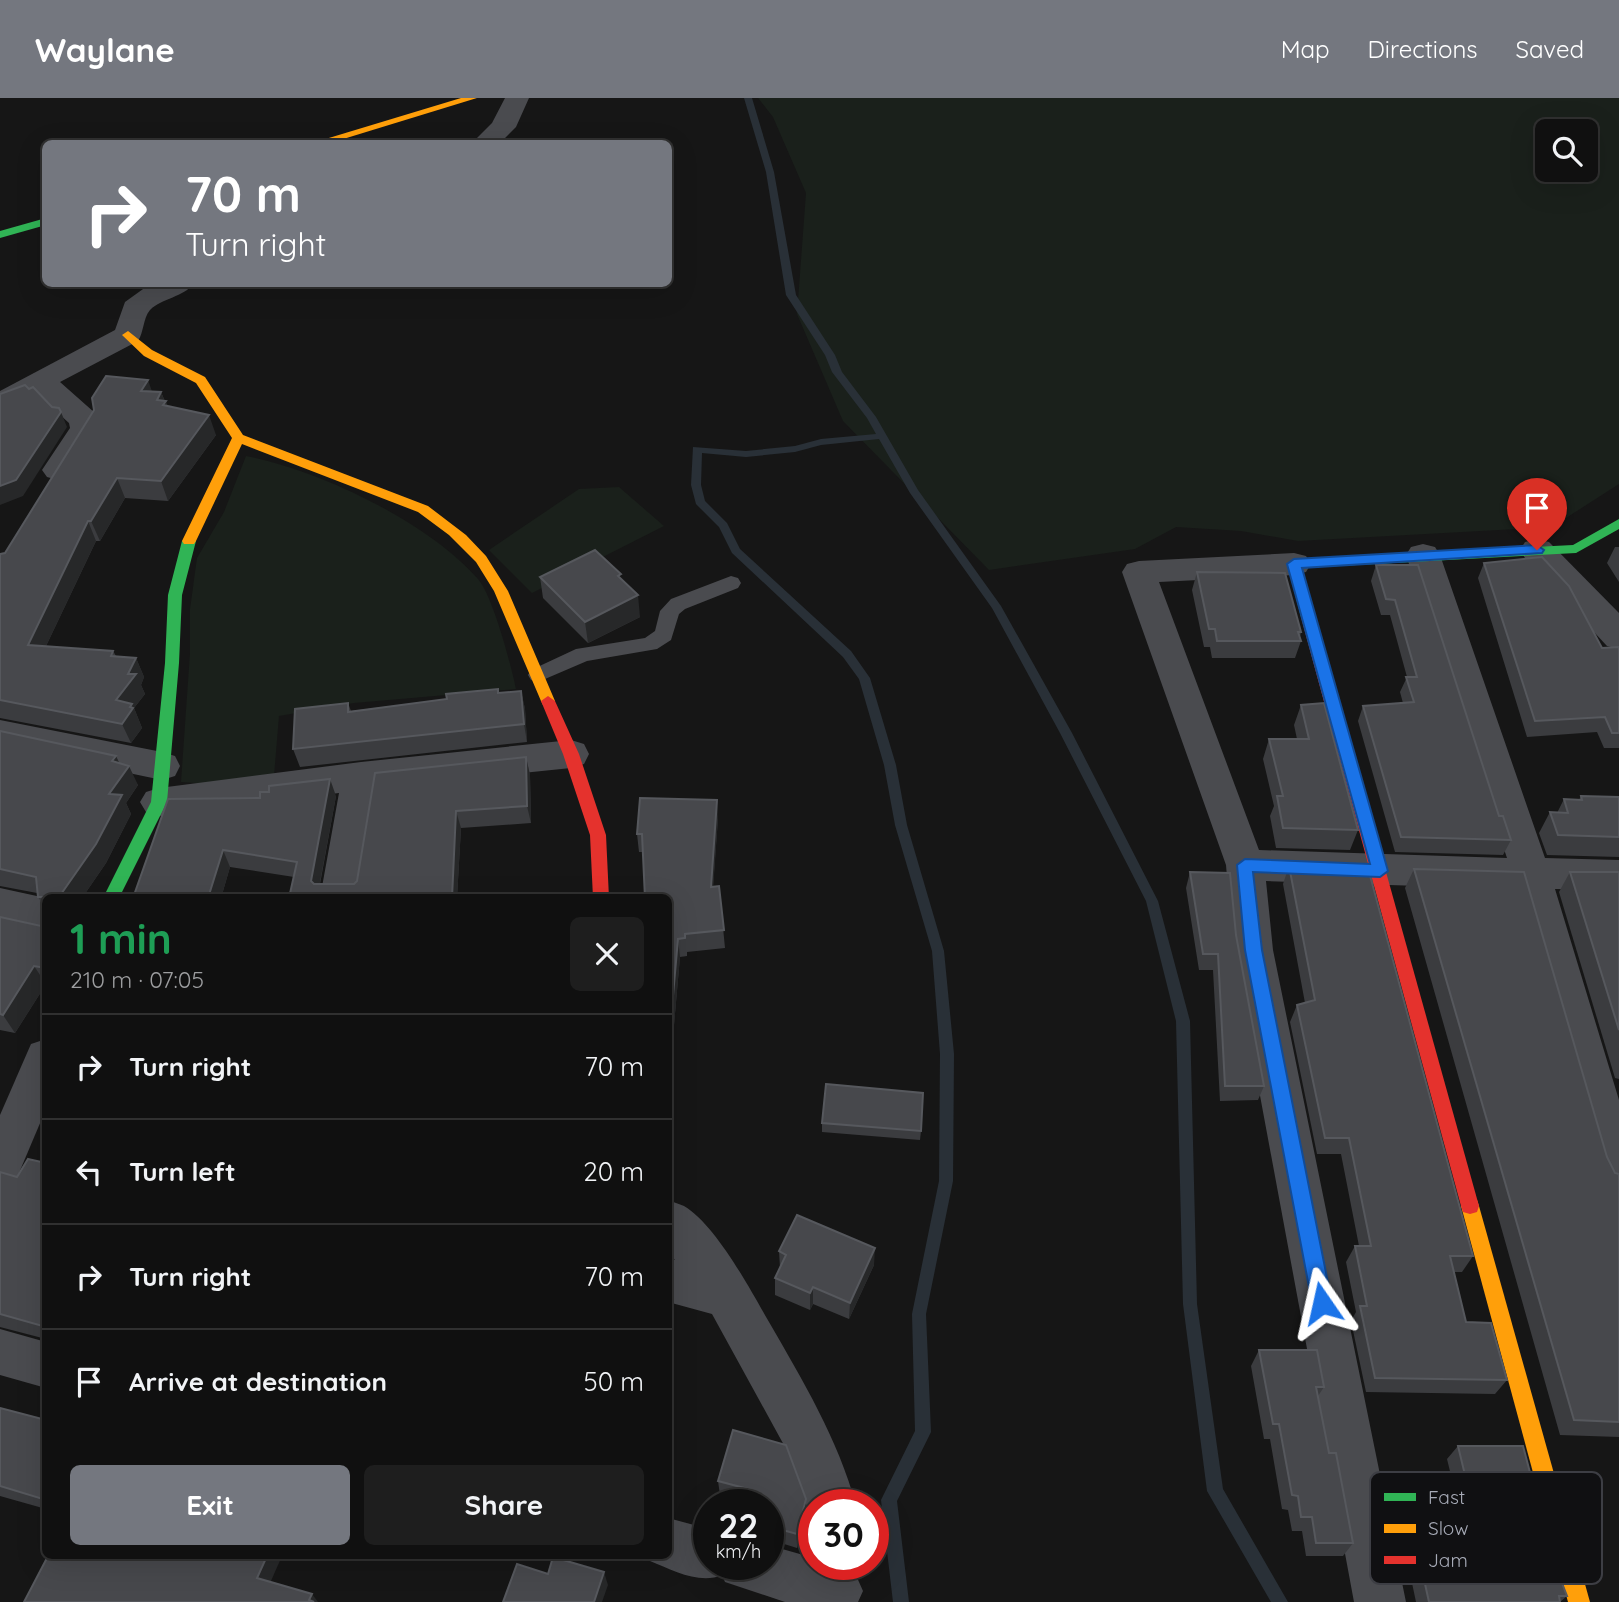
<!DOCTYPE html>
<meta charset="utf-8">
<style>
body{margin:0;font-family:Quicksand,sans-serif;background:#1e1e1e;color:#f1f3f6;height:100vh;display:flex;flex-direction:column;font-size:26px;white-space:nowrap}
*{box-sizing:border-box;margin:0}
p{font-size:23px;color:#9c9d9f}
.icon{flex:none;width:38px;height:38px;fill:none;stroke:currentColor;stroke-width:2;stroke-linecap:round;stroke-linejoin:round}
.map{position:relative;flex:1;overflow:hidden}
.sheet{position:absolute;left:42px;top:796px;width:630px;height:665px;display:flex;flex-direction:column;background:#101010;border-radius:10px;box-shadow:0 7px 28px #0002,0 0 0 2px #303030}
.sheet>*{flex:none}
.banner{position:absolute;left:42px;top:42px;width:630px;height:147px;border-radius:10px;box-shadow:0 7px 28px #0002,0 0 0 2px #303030;background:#74777f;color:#fff;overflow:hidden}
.buttons{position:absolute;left:1535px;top:21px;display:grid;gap:14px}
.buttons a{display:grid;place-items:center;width:63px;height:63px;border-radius:10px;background:#101010;box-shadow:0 7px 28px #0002,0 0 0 2px #303030;font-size:35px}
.speed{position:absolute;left:693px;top:1391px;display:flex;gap:14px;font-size:35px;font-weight:700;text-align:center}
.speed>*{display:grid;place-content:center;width:91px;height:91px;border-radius:50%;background:#101010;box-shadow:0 7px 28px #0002,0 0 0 2px #303030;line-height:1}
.speed small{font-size:18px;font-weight:400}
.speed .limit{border:10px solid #d22;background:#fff;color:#111}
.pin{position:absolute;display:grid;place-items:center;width:60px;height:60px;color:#fff;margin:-72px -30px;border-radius:50% 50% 50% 0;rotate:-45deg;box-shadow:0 0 7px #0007}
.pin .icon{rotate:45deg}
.me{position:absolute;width:77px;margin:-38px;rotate:349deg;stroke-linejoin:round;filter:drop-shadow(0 0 5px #0008)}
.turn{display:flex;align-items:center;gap:24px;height:147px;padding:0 28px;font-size:32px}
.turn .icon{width:91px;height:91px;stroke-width:2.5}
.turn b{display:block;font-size:49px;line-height:60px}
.round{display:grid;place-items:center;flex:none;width:74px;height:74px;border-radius:10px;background:#1e1e1e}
.head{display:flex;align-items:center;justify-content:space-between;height:119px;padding:0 28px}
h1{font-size:42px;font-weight:800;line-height:52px;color:#1e9e55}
.button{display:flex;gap:14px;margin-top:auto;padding:14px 28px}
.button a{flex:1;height:80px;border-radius:10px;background:#74777f;color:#fff;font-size:28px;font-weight:800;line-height:80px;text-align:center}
.button a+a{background:#1e1e1e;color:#f1f3f6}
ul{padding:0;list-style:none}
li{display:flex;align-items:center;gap:21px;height:105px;padding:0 28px;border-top:2px solid #303030}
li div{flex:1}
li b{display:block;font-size:26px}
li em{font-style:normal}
header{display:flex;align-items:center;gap:42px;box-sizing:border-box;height:98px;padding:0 35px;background:#74777f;color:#fff}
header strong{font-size:33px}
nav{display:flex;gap:38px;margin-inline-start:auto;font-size:24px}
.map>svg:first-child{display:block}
.green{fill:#1a201b;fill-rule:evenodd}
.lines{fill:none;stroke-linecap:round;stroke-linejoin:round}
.stream{fill:#293037;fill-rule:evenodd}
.lane{fill:#4a4b4f;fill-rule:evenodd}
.street{fill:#4a4b4f;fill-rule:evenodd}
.fast{fill:#30b455;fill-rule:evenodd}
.slow{fill:#ff9f0a;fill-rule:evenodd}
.jam{fill:#e5322d;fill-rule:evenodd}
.wall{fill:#3b3c3f}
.shaded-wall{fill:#272829}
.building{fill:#47484c;stroke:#56585d;stroke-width:2}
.route{fill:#1a73e8;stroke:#114b97;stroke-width:2}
.key{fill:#101012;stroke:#3d3e44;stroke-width:2}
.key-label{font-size:19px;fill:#a7abb7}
</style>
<header>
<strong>Waylane</strong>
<nav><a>Map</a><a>Directions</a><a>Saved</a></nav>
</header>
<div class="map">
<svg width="1619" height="1504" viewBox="0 0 1619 1504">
<rect width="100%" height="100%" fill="#161616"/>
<g class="green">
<path d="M758 0H1619V386L1552 429 1298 443 1241 433 1176 429 1135 451 989 472 843 323 797 216 806 95 773 19ZM1547 33H1586V72H1547Z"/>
<path d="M246 358C320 372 428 424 478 481 493 498 511 567 516 591L354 605 279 618 274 678 210 686 181 684 190 555V511L197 460 224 414Z"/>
<path d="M619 389 664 428 532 495 489 452 579 391Z"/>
</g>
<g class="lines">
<path class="stream" d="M744 0H752L774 74 796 197 835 257 842 274 876 319 918 392 1001 508 1072 635 1158 803 1190 923 1197 1206 1223 1391 1288 1504H1271L1207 1393 1183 1206 1176 923 1146 803 1060 635 992 510 910 395 879 341 821 347 795 354 746 359 702 355 701 387 705 403 727 425 740 451 851 553 870 580 896 667 907 727 944 853 954 956 953 1083 926 1216 931 1334 897 1403 909 1504H893L881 1402 915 1333 912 1216 939 1083 940 956 932 853 895 727 884 667 859 581 843 559 732 455 719 429 696 406 691 387 693 349 746 353 795 348 821 341 876 336 867 320 832 274 825 257 786 197 766 74Z"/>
<path class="lane" d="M731 478 738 480 741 485 738 490 685 511 679 516 671 542 657 551 587 563 538 584 531 582 528 577 531 572 576 551 645 540 655 533 660 513 671 501Z"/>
<g class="street">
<path d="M505 0H529L516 29 499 46H471L492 25Z"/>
<path d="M150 186H193C184 199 162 200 150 212 143 220 144 234 138 243L60 284 95 315 100 330 69 379 58 382 47 379 42 372 70 330 69 325 38 297 0 314V293L115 232 125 204Z"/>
<path d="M1537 441 1549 444 1619 515V551L1607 548 1525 460 1520 452 1525 444Z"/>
<path d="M1423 446 1435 449 1440 457 1545 760 1619 762V792L1555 791 1619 1002V1096L1603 1090 1597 1076 1516 791 1266 783 1273 852 1406 1504H1354L1233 852 1226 767 1122 474 1127 466 1139 463 1294 455 1306 458 1311 466 1306 474 1294 477 1159 484 1259 752 1507 760 1406 457 1411 449Z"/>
<path d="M0 622 162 654 175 658 180 668 175 678 162 682 0 648Z"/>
<path d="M571 642 584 646 589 656 584 666 571 670 378 690 360 800H320L339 695 159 718 146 714 140 704 146 694 159 690 361 664Z"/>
<path d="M0 790 46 800V832L0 822Z"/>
<path d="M46 941V1011L16 1082 0 1088V1017L31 946Z"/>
<path d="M668 1102C673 1104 679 1106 684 1108 716 1127 750 1191 769 1224 803 1283 838 1341 856 1407H814L813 1425 785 1349 712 1216 668 1204V1160L675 1162 668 1154Z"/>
<path d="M0 1231 46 1244V1290L0 1277Z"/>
<path d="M668 1420 709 1431V1466H768V1447L814 1460V1466H835L855 1475 863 1493 858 1504H785L725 1484 722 1477C700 1487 672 1472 650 1463L648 1458H668Z"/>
</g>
<g class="fast">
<path d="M46 120V127L0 140V133Z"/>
<path d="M1619 421V431L1576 455 1302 470 1315 519 1308 524 1301 519 1287 466 1294 461 1573 447Z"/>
<path d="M189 439 196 443 182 497 179 565 167 704 119 800H103L151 704 165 565 168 497 182 443Z"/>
</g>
<g class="slow">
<path d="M461 0H477L327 46H309Z"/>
<path d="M128 233 152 252 205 279 243 337 428 408 466 437 486 458 508 493 555 603 553 607H543L541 603 494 493 476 464 449 437 418 414 242 346 196 443 194 446H184L182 443 232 340 196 285 144 258 122 237Z"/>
<path d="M1470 1100 1477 1102 1479 1108 1590 1504H1568L1461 1108 1463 1102Z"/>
</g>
<g class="jam">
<path d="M1308 514 1315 519 1479 1108 1477 1114 1470 1116 1463 1114 1461 1108 1301 519Z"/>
<path d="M548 598 555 603 579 656 606 737 609 800H593L590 737 563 656 541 603Z"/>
</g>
</g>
<g class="wall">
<path d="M152 294H161L167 308 216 337 168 403 125 400 100 443H96L46 548 113 553 116 558 136 560 144 579 141 587 145 596 134 610 142 630 131 645 0 620V456L5 455Z"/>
<path d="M1615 449H1619V484L1607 465Z"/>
<path d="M1484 465 1602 550 1619 549V650H1604L1597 634 1527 639 1478 480Z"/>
<path d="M1376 467H1418L1499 718 1511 742 1503 757 1395 754 1358 623 1363 608 1403 605 1400 594 1407 579 1390 517H1381L1371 483Z"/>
<path d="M1197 474 1301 534 1300 539 1301 543 1295 560H1212L1210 549H1204L1192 492Z"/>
<path d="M540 479 622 482 640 519 588 545 543 500Z"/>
<path d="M498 591 499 595 521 593 525 611 527 644 300 669 293 651 348 605 351 613 447 601Z"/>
<path d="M1301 607 1358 732 1350 752 1276 750 1270 718 1274 708 1263 661 1269 641H1297L1294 627Z"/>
<path d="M0 633 116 658 119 665 138 687 126 705 131 716 106 765 82 800H46V812L38 799 37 795 0 788Z"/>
<path d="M526 659 530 677 531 725 461 730 457 800H289L294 779 230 769 221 800H133L168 701 336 698 320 786H354Z"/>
<path d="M1581 698 1619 699V759L1547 757 1539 735 1550 714 1557 715 1564 701 1579 702Z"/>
<path d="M718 720 713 788H719L725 850 687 854V858L680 859 674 927 668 926V800L643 754H639L637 736Z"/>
<path d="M1289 768 1473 1158 1462 1174H1454L1466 1224 1507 1282 1495 1296 1366 1294 1351 1223 1356 1214 1346 1164 1355 1148H1359L1341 1056H1317L1290 924 1297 907 1305 905 1283 786Z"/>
<path d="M1414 771 1607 1059 1615 1075 1619 1076V1339L1560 1337 1405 790Z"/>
<path d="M1190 774 1236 837 1264 988 1258 1002 1220 1003 1213 872H1199L1186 790Z"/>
<path d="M1570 774H1619V981L1615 980 1559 794Z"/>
<path d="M0 819 46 829V886L15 935 0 932Z"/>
<path d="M668 1022 671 1053H668Z"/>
<path d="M822 1025 921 1033 920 1042 822 1034Z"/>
<path d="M46 1065V1241L0 1229V1074L17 1079Z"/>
<path d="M779 1153 874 1167 849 1221 813 1206 810 1212 775 1197V1180L780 1170Z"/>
<path d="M1259 1252 1324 1289 1318 1298 1329 1355 1353 1445 1343 1458H1306L1302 1433H1292L1288 1412 1282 1411 1270 1341H1264L1251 1268Z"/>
<path d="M0 1310 46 1322V1411L0 1398Z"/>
<path d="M1458 1348 1553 1462 1567 1498 1560 1504H1416L1404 1447 1414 1436 1465 1435 1447 1361Z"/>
<path d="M718 1383 806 1401V1415L797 1450 768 1441V1407L748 1405 720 1397Z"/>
</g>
<g class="shaded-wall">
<path d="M148 282 155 302 141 293Z"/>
<path d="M161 294 165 304 166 303 173 323 157 302Z"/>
<path d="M61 314 67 329 23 398 0 407V388Z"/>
<path d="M209 317 216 337 168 403 161 383Z"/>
<path d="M117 380 125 400 100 443 91 423Z"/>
<path d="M88 423 96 443 37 567 28 547Z"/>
<path d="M638 497 640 519 588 545 585 524Z"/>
<path d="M136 560 144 579 141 587 145 596 134 610 142 630 131 645 122 626 116 602Z"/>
<path d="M521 593 525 611 527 644 524 626Z"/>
<path d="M116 658 124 675 129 668 138 687 126 705 131 716 106 765 82 800H59L109 696 112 663Z"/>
<path d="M526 659 530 677 531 725 527 708Z"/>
<path d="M330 681 336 698 317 800 311 783Z"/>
<path d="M717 702 718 720 712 807 711 789Z"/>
<path d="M456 713 461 730 457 800H452Z"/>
<path d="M223 752 230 769 221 800H208Z"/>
<path d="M678 841 680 859 674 927 672 909Z"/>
<path d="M34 868 46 886 15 935 3 917Z"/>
<path d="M875 1150 874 1167 849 1221 850 1205Z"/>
<path d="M813 1189V1206L810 1212V1195Z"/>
<path d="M806 1401V1415L797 1450V1436Z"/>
<path d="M267 1458H282L267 1492 257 1480Z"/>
<path d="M604 1474 608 1487 602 1504H594Z"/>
<path d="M312 1496 318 1504H310L309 1502Z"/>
</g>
<g class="building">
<path d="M106 278 148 282 141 293 161 294 157 302 166 303 163 307 209 317 161 383 117 380 91 423H88L28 547 113 553 111 558 136 560 128 576H136L116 602 132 606 130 609 133 610 122 626 0 602V456L5 455 94 312 92 300Z"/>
<path d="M25 287 29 291 33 289 52 309 59 310 61 314 16 382 0 388V296Z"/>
<path d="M595 452 621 476 618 478 638 497 585 524 540 479Z"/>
<path d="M1542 459 1569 488 1602 550 1619 549V635H1612L1605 619 1535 623 1484 465Z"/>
<path d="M1376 467H1418L1499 718H1503L1511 742 1401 739 1363 608 1414 604 1406 579H1417L1395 502 1386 501Z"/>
<path d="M1197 474 1285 475 1301 534H1298L1301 543H1217L1215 531H1209Z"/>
<path d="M498 591V595L521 593 524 626 293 651 295 611 348 605V614L447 601 446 596Z"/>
<path d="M1324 605 1358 732 1283 730 1277 698H1283L1269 641H1309L1301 607Z"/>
<path d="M0 633 116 658 112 663 129 668 109 696 122 697 96 746 59 799H38L36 779 0 771Z"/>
<path d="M526 659 527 708 456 713 452 800H289L297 764 223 752 208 800H133L168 701 260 700V694H269V688L330 681 311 783 314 786H354L357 783 375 675Z"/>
<path d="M1581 698 1619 699V739L1558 737 1550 714 1568 715 1564 701 1582 702Z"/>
<path d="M640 700 717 702 711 789 719 788 724 832 685 836V840L678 841 672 909H668V800H645L642 736H637Z"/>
<path d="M1289 768 1368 770 1473 1158H1450L1466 1224 1491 1225 1507 1282 1375 1280 1360 1208H1367L1355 1148H1371L1349 1040H1325L1297 907 1315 902Z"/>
<path d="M1414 771 1524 774 1607 1059 1615 1075 1619 1076V1324L1574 1322Z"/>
<path d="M1190 774 1230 775 1236 837 1264 988H1225L1218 856H1203Z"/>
<path d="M1570 774H1619V932Z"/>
<path d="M0 819 46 829V870L34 868 3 917 0 916Z"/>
<path d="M826 986 923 995 921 1033 822 1025Z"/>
<path d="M28 1061 46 1065V1229L0 1216V1074L17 1079Z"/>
<path d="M797 1117 875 1150 850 1205 813 1189 810 1195 775 1180 786 1157 779 1153Z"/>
<path d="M1259 1252H1317L1324 1289H1316L1329 1355H1336L1353 1445H1316L1312 1419H1301L1298 1398 1292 1397 1279 1326H1273Z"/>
<path d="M0 1310 46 1322V1402L0 1388Z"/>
<path d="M733 1332 786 1347 806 1401 797 1436 768 1428V1407H747L752 1392 718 1383Z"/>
<path d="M1458 1348H1523L1553 1462 1567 1498H1559L1560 1504H1429L1414 1436 1479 1435Z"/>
<path d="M48 1458H267L257 1480 312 1496 309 1502 314 1504H24Z"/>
<path d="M553 1459 604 1474 594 1504H503L517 1466 548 1476Z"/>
</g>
<path class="route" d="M1537 447 1544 452 1542 455 1302 470 1388 773 1380 779 1253 774 1262 852 1332 1205 1329 1212 1322 1214 1315 1212 1312 1205 1245 852 1237 767 1245 761 1370 766 1287 466 1294 461Z"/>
<rect x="1370" y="1374" width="232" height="112" rx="10" class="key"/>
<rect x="1384" y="1395" width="32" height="8" fill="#30b455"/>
<rect x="1384" y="1426" width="32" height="9" fill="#ff9f0a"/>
<rect x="1384" y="1458" width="32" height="8" fill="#e5322d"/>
<g class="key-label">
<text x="1428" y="1406">Fast</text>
<text x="1428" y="1437">Slow</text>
<text x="1428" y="1469">Jam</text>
</g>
</svg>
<div class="buttons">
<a><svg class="icon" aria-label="search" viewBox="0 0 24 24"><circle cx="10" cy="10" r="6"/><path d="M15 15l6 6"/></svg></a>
</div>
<div class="speed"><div>22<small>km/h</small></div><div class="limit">30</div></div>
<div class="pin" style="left:1537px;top:452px;background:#d93025"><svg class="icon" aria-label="arrive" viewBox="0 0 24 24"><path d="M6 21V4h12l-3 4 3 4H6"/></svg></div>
<svg class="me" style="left:1322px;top:1205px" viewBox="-20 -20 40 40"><path d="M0-17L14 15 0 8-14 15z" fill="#1a73e8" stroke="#fff" stroke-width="4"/></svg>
<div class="banner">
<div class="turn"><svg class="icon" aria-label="right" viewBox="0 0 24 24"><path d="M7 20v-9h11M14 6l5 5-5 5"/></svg><div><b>70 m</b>Turn right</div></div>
</div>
<section class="sheet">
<div class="head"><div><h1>1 min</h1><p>210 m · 07:05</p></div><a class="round"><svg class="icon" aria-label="close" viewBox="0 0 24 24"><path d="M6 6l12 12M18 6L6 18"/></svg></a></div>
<ul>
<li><svg class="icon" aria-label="right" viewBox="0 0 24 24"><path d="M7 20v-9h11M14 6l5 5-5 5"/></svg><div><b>Turn right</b></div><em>70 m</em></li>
<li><svg class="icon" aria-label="left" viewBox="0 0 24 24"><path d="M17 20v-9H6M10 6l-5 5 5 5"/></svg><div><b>Turn left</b></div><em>20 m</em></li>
<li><svg class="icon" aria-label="right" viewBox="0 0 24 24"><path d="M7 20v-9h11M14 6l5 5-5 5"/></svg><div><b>Turn right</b></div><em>70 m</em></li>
<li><svg class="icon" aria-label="arrive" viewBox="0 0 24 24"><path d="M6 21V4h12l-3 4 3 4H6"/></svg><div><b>Arrive at destination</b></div><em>50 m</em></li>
</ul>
<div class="button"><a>Exit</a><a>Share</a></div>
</section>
</div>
